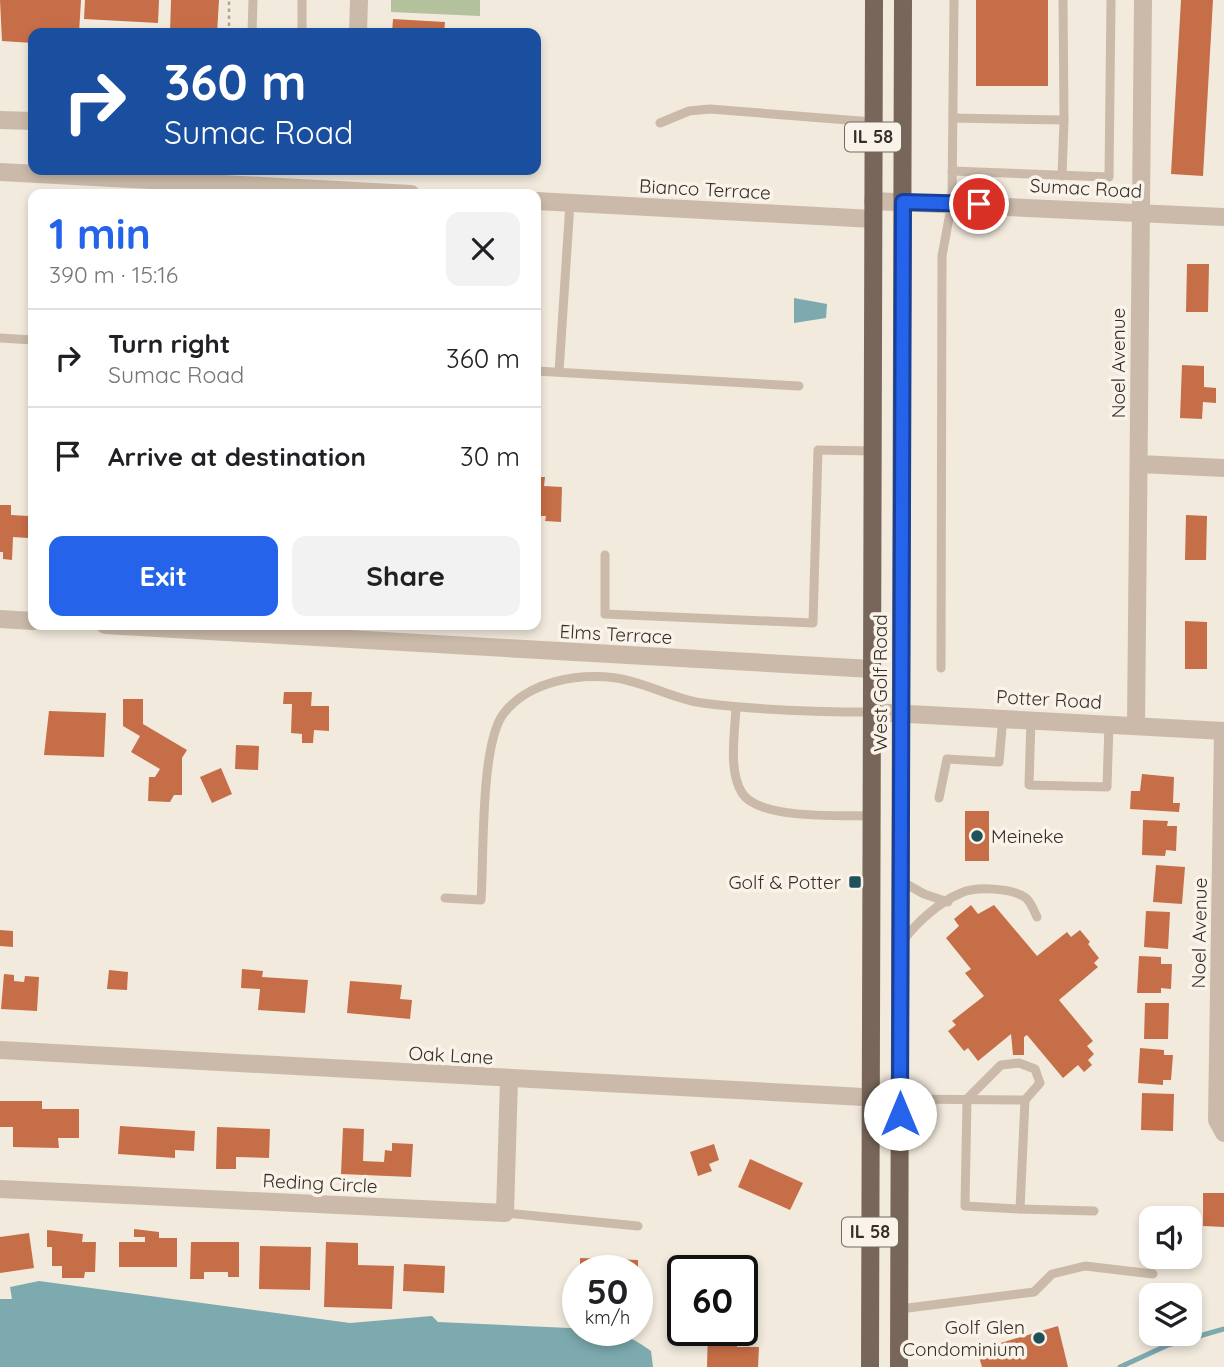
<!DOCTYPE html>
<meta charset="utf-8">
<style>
body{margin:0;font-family:Quicksand,sans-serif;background:#f2f2f2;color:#202124;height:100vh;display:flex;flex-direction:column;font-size:26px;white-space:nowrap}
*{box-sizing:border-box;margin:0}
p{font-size:23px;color:#757577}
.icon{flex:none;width:38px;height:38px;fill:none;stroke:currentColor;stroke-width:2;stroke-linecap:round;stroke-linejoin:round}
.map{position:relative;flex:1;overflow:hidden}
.drawer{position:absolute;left:28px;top:189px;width:513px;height:441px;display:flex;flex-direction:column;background:#fff;border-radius:14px;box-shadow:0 4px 10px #0003}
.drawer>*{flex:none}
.guide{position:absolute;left:28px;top:28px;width:513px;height:147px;border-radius:14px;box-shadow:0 4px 10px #0003;background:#1a4fa0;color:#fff;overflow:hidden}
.tools{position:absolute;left:1139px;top:1206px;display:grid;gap:14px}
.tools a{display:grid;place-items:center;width:63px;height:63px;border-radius:14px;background:#fff;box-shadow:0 4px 10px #0003;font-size:35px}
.speed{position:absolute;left:562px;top:1255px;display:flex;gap:14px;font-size:35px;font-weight:700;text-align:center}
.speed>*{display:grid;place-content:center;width:91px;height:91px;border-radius:50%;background:#fff;box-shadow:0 4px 10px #0003;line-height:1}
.speed small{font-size:18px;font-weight:400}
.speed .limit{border:4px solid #111;border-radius:10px;background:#fff;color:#111}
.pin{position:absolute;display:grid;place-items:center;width:60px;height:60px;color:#fff;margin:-30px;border:4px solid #fff;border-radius:50%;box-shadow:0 2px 7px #0007}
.me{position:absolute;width:77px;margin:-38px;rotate:0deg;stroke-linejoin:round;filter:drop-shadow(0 0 5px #0008)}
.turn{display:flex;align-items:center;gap:24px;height:147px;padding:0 21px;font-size:32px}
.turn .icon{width:91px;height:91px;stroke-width:2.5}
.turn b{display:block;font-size:49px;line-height:60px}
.round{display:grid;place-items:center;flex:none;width:74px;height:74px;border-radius:14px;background:#f2f2f2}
.head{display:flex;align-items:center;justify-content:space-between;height:119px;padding:0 21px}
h1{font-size:42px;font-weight:700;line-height:52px;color:#2563eb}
.primary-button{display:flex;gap:14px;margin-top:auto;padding:14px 21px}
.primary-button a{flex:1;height:80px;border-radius:14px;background:#2563eb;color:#fff;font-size:28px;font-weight:700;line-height:80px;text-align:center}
.primary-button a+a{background:#f2f2f2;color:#202124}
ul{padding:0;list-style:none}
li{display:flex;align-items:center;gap:21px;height:98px;padding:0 21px;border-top:2px solid #e0e0e0}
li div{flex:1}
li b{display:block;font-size:26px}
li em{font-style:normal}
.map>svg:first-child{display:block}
.green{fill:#b3c19d}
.water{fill:#7caaaf}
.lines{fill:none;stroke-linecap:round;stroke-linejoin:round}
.stream{stroke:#7caaaf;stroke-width:5}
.building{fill:#c66e47}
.path{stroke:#b6a493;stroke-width:2.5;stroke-dasharray:3.5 3.5;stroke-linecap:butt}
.service{stroke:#cbbaa9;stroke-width:9}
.minor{stroke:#cbbaa9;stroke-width:18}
.primary{stroke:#79665a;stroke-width:18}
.route-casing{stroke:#184099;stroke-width:18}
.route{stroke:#2563eb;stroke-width:12}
.poi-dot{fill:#1e5159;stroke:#faf3e9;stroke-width:2.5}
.labels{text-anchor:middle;stroke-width:7;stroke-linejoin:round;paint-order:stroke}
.shield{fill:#faf3e9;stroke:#726963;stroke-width:2}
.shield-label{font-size:18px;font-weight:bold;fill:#372e29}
.street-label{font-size:19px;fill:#372e29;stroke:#faf3e9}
.poi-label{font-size:19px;fill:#372e29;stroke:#faf3e9;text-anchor:end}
</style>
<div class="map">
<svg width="1224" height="1367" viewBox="0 0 1224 1367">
<rect width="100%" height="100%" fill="#f2eadd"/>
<path class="green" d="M391 0H480V16L391 12Z"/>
<g class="water">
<path d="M794 298 827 304 826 318 794 323Z"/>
<path d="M39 1281 350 1323 432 1316 438 1322 614 1330C627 1336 639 1342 651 1351L653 1367H0V1299H12L10 1287Z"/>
</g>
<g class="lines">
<path class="stream" d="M1120 1367 1168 1345 1224 1329"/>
</g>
<g class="building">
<path d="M0 0H81L79 33H33V43L2 41Z"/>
<path d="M85 0H159L158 23 84 19Z"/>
<path d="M171 0H219L217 33H170Z"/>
<rect x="976" y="0" width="72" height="86"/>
<path d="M1181 0H1213L1203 176 1171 174Z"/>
<path d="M393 19 445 22 444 33H392Z"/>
<path d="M1187 264H1209L1208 312H1186Z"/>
<path d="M1182 365 1204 366V387L1216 388V403L1203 402 1202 419 1180 418Z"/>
<path d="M536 477H545L544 486 562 487 561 522 545 521 546 516H536Z"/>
<path d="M0 505H11V515L29 516 28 538 13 537 12 560 3 559V552H0Z"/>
<path d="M1186 515 1207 516 1206 560H1185Z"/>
<path d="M1185 621 1207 622V669H1185Z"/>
<path d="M284 692H312L311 706H329V731L314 730 313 743H302V734L291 733 292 704H283Z"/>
<path d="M123 699H143V724L187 750 182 758V795H174L170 802 148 801 149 777H155L160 769 131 752 140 736 123 726Z"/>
<path d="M49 711 106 713 104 757 44 755Z"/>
<path d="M236 745 259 746 258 770 235 769Z"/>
<path d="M221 768 232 794 212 803 200 777Z"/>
<path d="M1142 774 1174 777 1173 803H1180L1179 812 1130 809 1131 791H1140Z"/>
<rect x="965" y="811" width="24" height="50"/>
<path d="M1143 820 1168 821 1167 826H1177L1176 851 1166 850 1165 856 1142 855Z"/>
<path d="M1156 865 1185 867 1182 904 1153 902Z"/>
<path d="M971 905 978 914 994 905 1037 956 1067 932 1071 937 1080 930 1090 942 1088 944 1099 958 1094 963 1098 967 1059 1000 1093 1041 1087 1046 1094 1054 1088 1060 1092 1065 1084 1072 1078 1065 1063 1078 1027 1035 1024 1037V1055H1013L1011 1034 978 1061 968 1048 964 1051 948 1031 956 1025 952 1021 984 996 965 973 971 969 946 938 959 926 954 919Z"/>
<path d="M1146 911 1170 912 1168 949 1144 947Z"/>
<path d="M0 930 13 931V947L0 946Z"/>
<path d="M1139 956 1161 957V964H1172L1171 989 1161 988V993H1137Z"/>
<path d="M242 969 263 971 262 977 308 980 305 1013 258 1010 260 989 241 988Z"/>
<path d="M109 970 128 972 127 990 107 989Z"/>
<path d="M4 974 14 975V981L24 982 25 976 39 977 37 1011 1 1009Z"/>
<path d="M350 981 402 985 400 999 412 1000 410 1019 347 1013Z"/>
<path d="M1145 1003H1169L1168 1039H1144Z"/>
<path d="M1140 1048 1164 1050V1055H1173L1171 1080H1163V1085L1138 1083Z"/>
<path d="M1142 1093 1174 1094 1173 1131 1141 1130Z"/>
<path d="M0 1101H42V1109H79V1138H58L59 1148 13 1147V1127H0Z"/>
<path d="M120 1126 195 1131 194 1151 175 1150V1158L118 1154Z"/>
<path d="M217 1127 270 1129 269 1158 236 1157V1169H216Z"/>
<path d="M343 1128 364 1129 363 1161 384 1162 385 1150 392 1151V1143L413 1144 411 1177 341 1174Z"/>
<path d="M714 1144 719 1160 709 1164 712 1171 698 1176 690 1152Z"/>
<path d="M750 1159 803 1183 790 1210 738 1187Z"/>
<path d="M1203 1193H1224V1227L1203 1226Z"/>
<path d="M134 1229 159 1232V1238H177V1267H119V1242H145V1237H134Z"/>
<path d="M47 1230 83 1234 82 1242H96L95 1272H85L84 1278H62V1266H52V1247H47Z"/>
<path d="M29 1233 34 1268 0 1273V1237Z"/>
<path d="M191 1242H239V1277H228V1272H204V1279H190Z"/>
<path d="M326 1242 358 1243V1265L394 1266 392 1309 324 1307Z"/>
<path d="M260 1246 311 1247 310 1290 259 1289Z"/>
<path d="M580 1258 638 1260V1270H580Z"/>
<path d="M404 1264 445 1266 444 1293 403 1291Z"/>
<path d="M1058 1326 1068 1367H982L977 1350Z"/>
<path d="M708 1330H737V1347H759L758 1367H707Z"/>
</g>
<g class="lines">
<path class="path" d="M229 33V0"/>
<g class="service">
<path d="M302 0V33"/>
<path d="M252 33 253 0"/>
<path d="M953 118 1064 120 1063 0"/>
<path d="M660 123 689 111 710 109 873 122"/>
<path d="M952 171 1109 177 1111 0"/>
<path d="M1062 176 1064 120"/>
<path d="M0 338 33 340"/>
<path d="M536 371 799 386"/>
<path d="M559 372 570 203"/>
<path d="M605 555V614L813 623 818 450 873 451"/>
<path d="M941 668 942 256 952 202 954 0"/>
<path d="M736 707C735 732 728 771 742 793 759 820 841 815 872 816"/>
<path d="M1031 719 1029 785 1107 787 1109 724"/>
<path d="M939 798 947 759 999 762 1003 717"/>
<path d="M901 881 924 894 948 902"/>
<path d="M445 898 481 900C484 858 480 743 504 713 529 681 578 673 616 678 645 682 673 699 702 703 758 710 816 712 872 712"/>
<path d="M902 942C916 923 939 902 961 893 976 886 1013 888 1026 898 1031 902 1034 911 1037 917"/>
<path d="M900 1099 1025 1100 1020 1209 1094 1211"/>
<path d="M1020 1209 965 1206 967 1099 1001 1065 1019 1063 1035 1069 1040 1083 1025 1100"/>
<path d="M505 1213 638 1226"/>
<path d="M900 1309 1034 1292 1052 1274 1085 1266 1153 1274"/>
</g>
<g class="minor">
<path d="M358 33 359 0"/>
<path d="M0 120 33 121"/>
<path d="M0 172 411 194"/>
<path d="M536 201 873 219"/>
<path d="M873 201 1224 217"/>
<path d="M1139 464 1224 468"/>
<path d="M0 619 33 621"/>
<path d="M105 625 872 669"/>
<path d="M872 712 1224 731"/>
<path d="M1136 726 1143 0"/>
<path d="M1223 731 1217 1120 1224 1133"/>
<path d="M0 1050 900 1099"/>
<path d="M0 1189 505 1213 509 1080"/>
</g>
<g class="primary">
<path d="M870 1367 874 0"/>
<path d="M899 1367 903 0"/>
</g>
</g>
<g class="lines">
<defs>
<path id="route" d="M900 1114 903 202 979 204"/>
</defs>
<use href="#route" class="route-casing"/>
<use href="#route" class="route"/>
</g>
<g class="poi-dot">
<circle cx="977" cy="836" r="7"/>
<rect x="848" y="875" width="14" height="14" rx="3.5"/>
<circle cx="1039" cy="1338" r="7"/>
</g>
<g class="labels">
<g class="shield">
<rect x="845" y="122.5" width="56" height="29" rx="5"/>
<rect x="842" y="1217.5" width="56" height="29" rx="5"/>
</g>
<g class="shield-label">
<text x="873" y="143">IL 58</text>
<text x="870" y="1238">IL 58</text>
</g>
<g class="street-label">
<text transform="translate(1086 188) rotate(3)" y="7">Sumac Road</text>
<text transform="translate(705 189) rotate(3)" y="7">Bianco Terrace</text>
<text transform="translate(1118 363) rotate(-90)" y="7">Noel Avenue</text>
<text transform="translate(616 634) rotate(3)" y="7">Elms Terrace</text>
<text transform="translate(880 683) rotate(-90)" y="7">West Golf Road</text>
<text transform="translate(1049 699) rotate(3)" y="7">Potter Road</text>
<text transform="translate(1199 933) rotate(-89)" y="7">Noel Avenue</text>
<text transform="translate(451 1055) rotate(3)" y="7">Oak Lane</text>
<text transform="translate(320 1183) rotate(3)" y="7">Reding Circle</text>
</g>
<g class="poi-label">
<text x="991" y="843" text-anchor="start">Meineke</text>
<text x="841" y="889">Golf &amp; Potter</text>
<text x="1025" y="1334">Golf Glen<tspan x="1025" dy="22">Condominium</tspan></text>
</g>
</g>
</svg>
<div class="tools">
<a><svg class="icon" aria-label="sound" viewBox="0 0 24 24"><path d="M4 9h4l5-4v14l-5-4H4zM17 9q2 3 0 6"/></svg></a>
<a><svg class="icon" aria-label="layers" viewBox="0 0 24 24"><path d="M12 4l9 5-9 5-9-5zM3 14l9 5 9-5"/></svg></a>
</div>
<div class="speed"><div>50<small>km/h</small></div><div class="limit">60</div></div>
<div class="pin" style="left:979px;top:204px;background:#d93025"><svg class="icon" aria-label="arrive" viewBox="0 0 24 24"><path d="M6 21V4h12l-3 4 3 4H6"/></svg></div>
<svg class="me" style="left:900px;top:1114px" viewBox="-20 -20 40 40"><circle r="19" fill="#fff"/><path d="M0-13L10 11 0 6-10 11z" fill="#2563eb"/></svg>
<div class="guide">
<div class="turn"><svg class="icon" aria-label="right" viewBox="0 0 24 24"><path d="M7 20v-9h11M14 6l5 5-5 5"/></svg><div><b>360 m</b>Sumac Road</div></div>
</div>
<section class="drawer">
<div class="head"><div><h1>1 min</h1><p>390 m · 15:16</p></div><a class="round"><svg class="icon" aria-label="close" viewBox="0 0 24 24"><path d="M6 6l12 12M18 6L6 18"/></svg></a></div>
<ul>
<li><svg class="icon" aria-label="right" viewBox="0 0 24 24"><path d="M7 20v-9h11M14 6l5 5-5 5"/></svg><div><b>Turn right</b><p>Sumac Road</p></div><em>360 m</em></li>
<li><svg class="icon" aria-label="arrive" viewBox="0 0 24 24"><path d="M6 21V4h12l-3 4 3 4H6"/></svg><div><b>Arrive at destination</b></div><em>30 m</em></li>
</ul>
<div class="primary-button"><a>Exit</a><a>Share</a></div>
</section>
</div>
